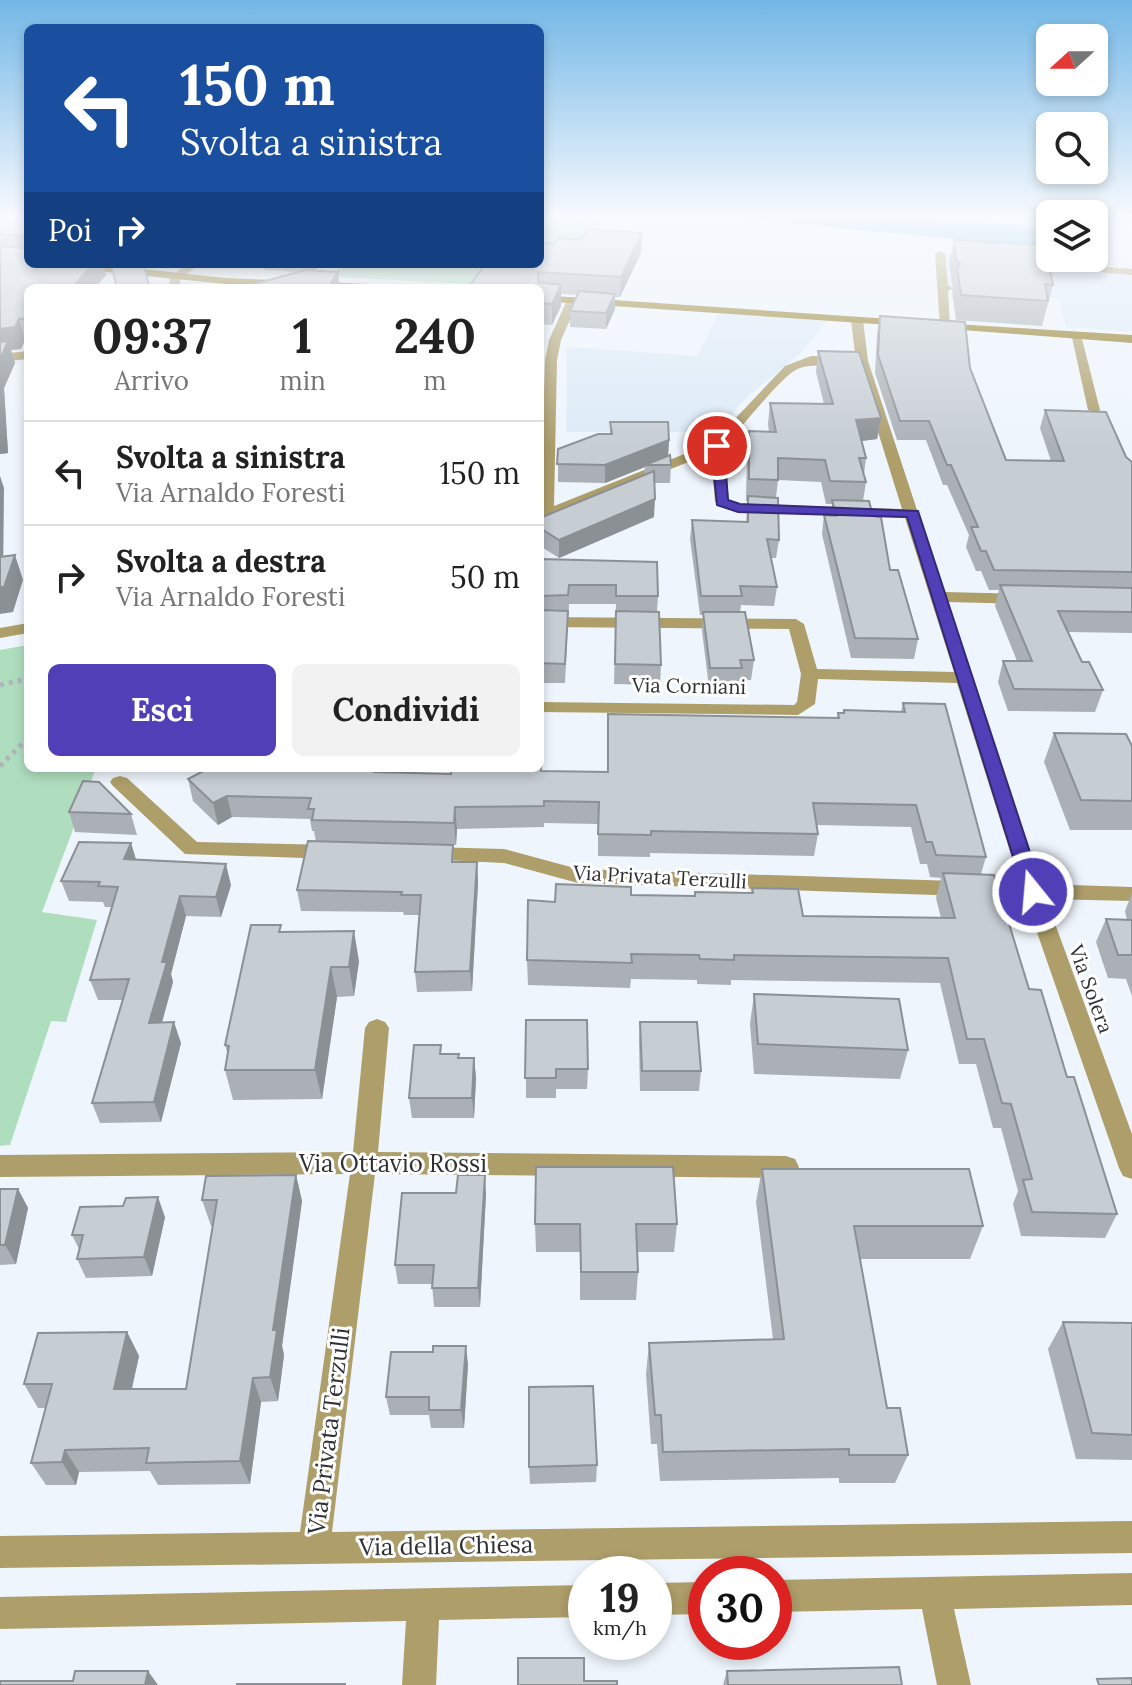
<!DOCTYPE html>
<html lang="it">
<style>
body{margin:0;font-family:Lora,serif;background:#f2f2f2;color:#222;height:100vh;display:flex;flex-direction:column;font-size:30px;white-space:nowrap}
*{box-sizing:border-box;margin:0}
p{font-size:26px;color:#767676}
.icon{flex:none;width:44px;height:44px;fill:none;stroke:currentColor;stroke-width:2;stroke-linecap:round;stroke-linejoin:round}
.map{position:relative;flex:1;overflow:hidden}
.panel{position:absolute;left:24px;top:284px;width:520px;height:488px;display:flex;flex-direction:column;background:#fff;border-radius:12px;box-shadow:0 4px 12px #0003}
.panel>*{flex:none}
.banner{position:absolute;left:24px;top:24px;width:520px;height:244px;border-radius:12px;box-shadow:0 4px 12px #0003;background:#1a4fa0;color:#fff;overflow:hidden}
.needle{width:52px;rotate:249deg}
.buttons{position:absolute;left:1036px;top:24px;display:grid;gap:16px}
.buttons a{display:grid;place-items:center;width:72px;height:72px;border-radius:12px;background:#fff;box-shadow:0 4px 12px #0003;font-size:40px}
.speed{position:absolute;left:568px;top:1556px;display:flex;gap:16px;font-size:40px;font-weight:700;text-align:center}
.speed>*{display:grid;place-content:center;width:104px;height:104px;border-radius:50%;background:#fff;box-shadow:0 4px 12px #0003;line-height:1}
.speed small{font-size:20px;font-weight:400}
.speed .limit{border:12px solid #d22;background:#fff;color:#111}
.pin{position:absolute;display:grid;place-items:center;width:68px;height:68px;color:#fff;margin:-34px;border:4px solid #fff;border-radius:50%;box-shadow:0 2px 8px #0007}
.me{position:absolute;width:88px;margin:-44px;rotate:343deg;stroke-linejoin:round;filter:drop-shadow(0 0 6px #0008)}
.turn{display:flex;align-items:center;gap:28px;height:168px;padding:0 24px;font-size:36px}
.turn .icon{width:104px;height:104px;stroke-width:2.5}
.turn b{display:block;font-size:56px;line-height:68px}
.then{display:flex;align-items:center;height:76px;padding:0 24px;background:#0003;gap:16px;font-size:30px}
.eta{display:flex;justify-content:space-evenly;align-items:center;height:136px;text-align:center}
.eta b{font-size:48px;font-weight:700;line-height:56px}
.action{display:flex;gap:16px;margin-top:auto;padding:16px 24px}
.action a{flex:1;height:92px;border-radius:12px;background:#503fb7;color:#fff;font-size:32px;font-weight:700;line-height:92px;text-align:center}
.action a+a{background:#f2f2f2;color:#222}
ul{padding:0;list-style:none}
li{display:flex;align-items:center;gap:24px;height:104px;padding:0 24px;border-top:2px solid #e0e0e0}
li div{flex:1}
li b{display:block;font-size:30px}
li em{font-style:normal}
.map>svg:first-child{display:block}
.built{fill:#dceaf6}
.green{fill:#afdebf}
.water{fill:#65bce2}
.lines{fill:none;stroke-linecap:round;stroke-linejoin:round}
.path-far1{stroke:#afb5ba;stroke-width:3;stroke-dasharray:2 3;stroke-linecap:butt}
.path{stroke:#afb5ba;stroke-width:5;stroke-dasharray:4 5;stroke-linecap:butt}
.lane{fill:#ad9e6a;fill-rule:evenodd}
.street{fill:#ad9e6a;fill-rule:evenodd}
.secondary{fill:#8b7314;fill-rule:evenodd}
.primary{fill:#685719;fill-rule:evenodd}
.wall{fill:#aab0b5}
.shaded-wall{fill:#8b9094}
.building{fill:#c6cdd3;stroke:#8b9094;stroke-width:2}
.route{fill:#503fb7;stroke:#342977;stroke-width:2}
.labels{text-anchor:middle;stroke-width:6;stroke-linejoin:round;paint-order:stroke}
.street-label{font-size:20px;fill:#2f3134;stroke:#fff}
.near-street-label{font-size:24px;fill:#2f3134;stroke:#fff}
</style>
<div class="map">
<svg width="1132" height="1685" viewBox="0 0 1132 1685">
<rect width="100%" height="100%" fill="#eef5fc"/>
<g class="built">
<path d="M944 254 1132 270V332L1066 327 1058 298 948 290Z"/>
<path d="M719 313 827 321 801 353 748 396 716 432H566L567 347 697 356Z"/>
</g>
<g class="green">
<path d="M540 216 602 222 581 260 540 257Z"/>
<path d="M341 264H487L473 284 332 277Z"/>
<path d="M28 645V768H96L42 912 97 920 66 1022 51 1021 10 1145 0 1146V650Z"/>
</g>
<path class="water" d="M694 214H890L1045 228 1050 229V248Z"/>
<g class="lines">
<path class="path-far1" d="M1010 214 1050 217"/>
<g class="path">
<path d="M0 685 28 679"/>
<path d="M0 766 28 738"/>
</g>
<g class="lane">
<path d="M940 251 945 254 948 285 952 288 948 291 950 326 945 329 940 326 935 254Z"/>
<path d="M1068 264 1132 269V275L1065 269 1063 267Z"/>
</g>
<g class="street">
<path d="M187 264H199L180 280 181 288H169L170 277Z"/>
<path d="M573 297 579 300 561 340 557 360 554 506 712 443 785 366 811 356 843 357 849 361C834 371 812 360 794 371 776 383 741 428 724 447L729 500 740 504 902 509 856 361 851 320 857 317 863 320 868 361 944 592 1024 594 1032 599 1024 604 948 602 1041 884 1132 887V901L1046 899 1132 1134V1179L1123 1176 1119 1168 1025 898 578 883 504 863 422 859 419 854 429 847 504 849 578 869 1020 883 957 683 818 679 815 704 798 715 540 712V702L794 705 797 702 801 674 789 629 540 627V617L796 619 804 624 817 669 954 672 905 518 733 511 715 502 711 453 540 521 545 360 549 340 567 300Z"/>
<path d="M1071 333 1081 335 1100 410 1099 413 1088 410Z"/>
<path d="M28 351V359L0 362V354Z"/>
<path d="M28 623V633L0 638V628Z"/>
<path d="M120 776 127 778 197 842 333 845 343 852 333 859 185 854 113 786 110 782 113 778Z"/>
<path d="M377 1019 385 1022 389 1028 378 1152 786 1156 795 1159 799 1167 795 1175 786 1178 375 1174 332 1532 1132 1521V1553L0 1568V1536L300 1532 350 1174 0 1177V1155L353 1152 365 1028 369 1022Z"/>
<path d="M1132 1573V1605L954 1609 971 1685H937L922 1609 774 1612V1580Z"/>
<path d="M706 1582V1614L654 1615V1583Z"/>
<path d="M586 1585V1617L439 1620 436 1685H402L406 1621 0 1629V1597Z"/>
</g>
<g class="secondary">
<path d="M51 264H96L226 278 393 285 399 288 226 284 56 267Z"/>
<path d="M540 295 905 320 911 323 905 326 540 301Z"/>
<path d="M940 323 1132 335V343L936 328V324Z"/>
</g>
<path class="primary" d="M1089 214H1132V220Z"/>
</g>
<g class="wall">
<path d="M0 214H28V264H103L106 275 95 288H28V340H25L21 349 11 350 15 363 4 388 8 453 0 454Z"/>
<path d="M954 240 1053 285 1042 326 956 320 952 291 953 286 952 284 949 263Z"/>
<path d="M641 253 620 297H615V309L606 329 570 327V311L578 295 561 294V306L552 325 540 324V288L485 264Z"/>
<path d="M200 264H224L222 268 201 267Z"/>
<path d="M263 264H320L315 271 298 272 264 270Z"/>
<path d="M880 316 970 368 1006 460 1051 461 1040 428 1045 410 1126 457 1132 462V633L1068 632 1082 662 1103 690 1095 712 1008 711 998 682 1003 661H1017L995 606 999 590H989L981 571H976L966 547 969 535 947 485H943L926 440H897L875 373 877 334Z"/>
<path d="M818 351 881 418 877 439 862 441 866 458 864 474 866 482 863 501 918 639 914 659 851 658 822 534 824 515 830 516 832 504H826L821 482 778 480 776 497 779 540 776 558H771L777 587 774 606 741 605 740 612 754 660 751 680H740V687H709L702 631 703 615H700L690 539 692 520 746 522 748 501H746L747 453 749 431 769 432 768 424 770 403 824 404 816 372Z"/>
<path d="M610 422 669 440 668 456 671 465 670 483H654V517L559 558 540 546V518L644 475 645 467 605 483 558 482V449L610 434Z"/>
<path d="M540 559 658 596 657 612 661 665 660 685 614 684 616 604H569L565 683H540Z"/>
<path d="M903 703 986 857 981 874 1067 1077 1117 1214 1105 1238 1021 1236 1013 1204 1018 1191 1001 1128H993L976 1064H959L940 983 731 980V985L697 984V980L631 979 630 988 528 985 527 960 555 902 631 895 694 896 751 893 752 888 803 916 941 918 936 898 941 878 930 877 927 864H920L911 827 817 825 818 834 814 856 650 853V857L598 856V824L544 823V827L457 829 456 845H453L454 862H477L478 883 472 991 417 992 415 972 419 915H404L403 912 301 911 297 890 316 842 314 831H312L310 819 232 817 218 825 193 801 188 779 209 768H380V773L451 774 542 708V771L607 772 837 718 838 713H843L844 710 901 712Z"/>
<path d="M1054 733 1132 746V830H1070L1044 762Z"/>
<path d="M69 812 131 814 137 835 75 832Z"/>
<path d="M131 843 136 860 231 885 221 917 186 916 171 974 173 982 162 1023 181 1043 161 1122 100 1123 92 1103 123 1000H98L90 980 112 907H105L103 902 69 901 61 881Z"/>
<path d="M1132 893V996L1126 979 1108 978 1096 942 1106 919 1127 920 1125 911Z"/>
<path d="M282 932 359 961 354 996 337 997 322 1099 233 1100 225 1070 228 1056 225 1045Z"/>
<path d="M754 994 908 1050 900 1079 754 1074 750 1024Z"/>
<path d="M526 1020 588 1069 587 1089H556V1098H526Z"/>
<path d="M640 1022 701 1071 699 1091H640L639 1042Z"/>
<path d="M442 1054H459V1058H474L476 1078 474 1118H412L409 1098Z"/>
<path d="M762 1169 983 1226 970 1259H860L887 1408 908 1455 895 1483H839V1478L660 1481 657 1444H651L646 1374 649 1343 773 1339 756 1202Z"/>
<path d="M296 1175 302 1201 282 1346 284 1355 278 1401 261 1402 250 1484 158 1485 150 1471 79 1472 76 1485H46L31 1463 46 1408H38L24 1384 127 1332 139 1356 132 1389H186L213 1226H211L202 1200Z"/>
<path d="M0 1189H18L28 1208 16 1264 0 1265Z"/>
<path d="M456 1193 486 1194 480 1307H434L432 1284H398L395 1265Z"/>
<path d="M165 1217 152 1276 86 1278 77 1259 79 1249 72 1235Z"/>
<path d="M535 1224H677L674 1252H637L638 1272 636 1300H580V1252H536Z"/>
<path d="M1063 1322 1132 1323V1460L1076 1459 1048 1349Z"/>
<path d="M468 1364 464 1428H431L429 1415H390L386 1397Z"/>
<path d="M597 1465 596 1482 530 1484 529 1467Z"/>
<path d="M727 1671 902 1685H723Z"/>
</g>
<g class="shaded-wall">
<path d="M642 233 641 253 620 297 621 277Z"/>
<path d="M93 264H103L106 275 95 288H72Z"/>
<path d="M312 264H320L313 273Z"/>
<path d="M338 272 340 288H328Z"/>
<path d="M561 285V306L552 325V304Z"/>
<path d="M615 294V309L606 329V313Z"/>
<path d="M19 319 25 340 21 349 11 350 15 363 4 388 8 453 0 454V329Z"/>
<path d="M881 418 877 439 853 442 856 420Z"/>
<path d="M669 440 668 457 645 465V467L605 483V465Z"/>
<path d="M0 476 4 488 3 584 0 576Z"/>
<path d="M655 499 654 517 559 558V540Z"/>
<path d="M15 555 23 580 13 612 0 614V587Z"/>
<path d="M374 768H380L376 794 374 772Z"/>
<path d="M227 796 232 817 218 825 213 803Z"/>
<path d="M455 807 457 829 456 845 454 823Z"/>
<path d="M131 843 137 863 124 859Z"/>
<path d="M477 862 478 883 472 991 470 971Z"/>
<path d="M226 864 231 885 221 917 216 897Z"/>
<path d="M180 896 186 916 171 974 173 982 156 1043 149 1023 162 962Z"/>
<path d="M354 931 359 961 354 996 349 967Z"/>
<path d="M331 967 337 997 322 1099 315 1070Z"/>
<path d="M174 1022 181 1043 161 1122 154 1102Z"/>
<path d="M474 1058 476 1078 474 1118 472 1098Z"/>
<path d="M296 1175 302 1201 282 1346 284 1355 278 1401 270 1377 273 1330Z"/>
<path d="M485 1175 486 1194 480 1307 478 1288Z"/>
<path d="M18 1189 28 1208 16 1264 5 1245Z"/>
<path d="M158 1197 165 1217 152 1276 144 1257Z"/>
<path d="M127 1332 139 1356 126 1413 114 1389Z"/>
<path d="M466 1346 468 1364 464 1428 461 1410Z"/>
<path d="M253 1378 261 1402 250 1484 240 1461Z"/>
<path d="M65 1450 79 1472 76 1485 62 1462Z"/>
<path d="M148 1671 158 1685H145Z"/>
</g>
<g class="building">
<path d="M0 214H28V244L23 236 0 234Z"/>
<path d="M587 229 642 233 621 277 538 272V282L561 285 552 304 540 303V288H468L485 264H540V243L554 244 558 238 581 240Z"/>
<path d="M954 240 1045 245 1053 285 1045 284 1048 301 961 295 957 268 960 264 956 260Z"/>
<path d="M0 246 23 248 28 246V264H93L72 288H28V318L19 319 15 327 0 329Z"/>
<path d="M111 264H143L150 288H117Z"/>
<path d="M305 270 338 272 328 288H241Z"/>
<path d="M579 291 615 294 606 313 570 311Z"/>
<path d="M880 316 965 322 970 368 1006 460 1064 461 1045 410 1106 412 1126 457 1132 462V572L994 570 986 551H981L971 527H978L951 465H947L929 421H900L878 355Z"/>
<path d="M8 341 0 360V342Z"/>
<path d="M818 351 859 352 881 418 856 420 866 458H859L866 482 830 481 825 460 778 458V480L749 479V431L776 432 770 403 833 404Z"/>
<path d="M610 422H668L669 440 605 465 557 464 558 449 598 434H612Z"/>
<path d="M670 455 671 465H645Z"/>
<path d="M654 471 655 499 559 540 540 528V518Z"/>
<path d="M748 496 778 498 779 540 767 539 777 587 740 586 742 596H701L692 520 748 522Z"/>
<path d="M832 500 869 501 873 516 881 517 890 570H898L918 639 855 638 824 515 836 516Z"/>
<path d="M15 555 4 587H0V557Z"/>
<path d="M540 559 657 562 658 596H616V585H569L568 595 540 596Z"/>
<path d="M1000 585 1132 588V612L1058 611 1082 662H1089L1103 690 1014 689 1003 661H1032Z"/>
<path d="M540 610 568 611 565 664 540 663Z"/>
<path d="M616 611 659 612 661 665 615 664Z"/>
<path d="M703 612H745L754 660H740L742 668H710Z"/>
<path d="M903 703 945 704 986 857 936 855 932 842H926L916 805 813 803 818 834 651 831V835L598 834 599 802 544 801V806L455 807 454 823 312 820 314 809H308L311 798 227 796 213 803 188 779 209 768H374V772L451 774 452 768H540V708H542L541 771 608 772V714L839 718 838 713H844V710L905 712Z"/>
<path d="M1054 733 1126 734 1132 746V801L1081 800Z"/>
<path d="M83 781 99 782 131 814 69 812Z"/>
<path d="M308 841 453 845 452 862H477L470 971 415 972 421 895H401L402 892 297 890Z"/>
<path d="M79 842 131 843 124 859 226 864 216 897 180 896 162 962H167L149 1023 174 1022 154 1102 92 1103 129 979 90 980 118 887 98 886 100 882 61 881Z"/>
<path d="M943 873 994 875 1029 989 1041 990 1067 1077H1074L1117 1214 1032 1212 1023 1180 1032 1179 1011 1104 1002 1103 984 1039H967L948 958 734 955V960L700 959 699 955 631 954 632 963 527 960 528 900 555 902 556 884 631 887V895L695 896V892L753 893 752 888 798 889 803 916 955 918Z"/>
<path d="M1106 919 1132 920V955H1118Z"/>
<path d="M251 925H281L279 932 354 931 349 967H331L315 1070H225L229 1046 225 1045Z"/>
<path d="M754 994 899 999 908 1050 758 1044Z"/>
<path d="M526 1020H587L588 1069H556V1078H525Z"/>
<path d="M640 1022H697L701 1071H642Z"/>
<path d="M414 1045H441L440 1054H459L458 1058H474L472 1098H409Z"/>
<path d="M536 1167H673L677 1224H636L638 1272H581L580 1224H535Z"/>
<path d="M762 1169H969L983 1226H854L887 1408H900L908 1455H849V1449L663 1452 661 1415H655L649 1343 784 1339Z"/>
<path d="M296 1175 273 1330H277L270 1377 253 1378 240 1461 146 1463 149 1448 65 1450 62 1462 31 1463 52 1384H24L38 1333 127 1332 114 1389H186L217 1200H202L206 1176Z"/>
<path d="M458 1175H485L478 1288H432L434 1265H395L402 1193H456Z"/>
<path d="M0 1189H18L5 1245H0Z"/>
<path d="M158 1197 144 1257 77 1259 83 1235H72L80 1207 123 1206 126 1198Z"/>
<path d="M1063 1322 1132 1323V1435L1092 1433Z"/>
<path d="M433 1346H466L461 1410H429V1397H386L391 1352H433Z"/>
<path d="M593 1386 597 1465 529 1467V1387Z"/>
<path d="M518 1658H584V1681H617V1685H518Z"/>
<path d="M899 1667 902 1685H728L727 1671Z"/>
<path d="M75 1671H148L145 1685H0V1681H73Z"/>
<path d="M1132 1678V1685H1099L1097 1679Z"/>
<path d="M236 1684H345V1685Z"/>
</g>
<linearGradient id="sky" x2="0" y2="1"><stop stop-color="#73b7e6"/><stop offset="0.48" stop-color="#f7fafe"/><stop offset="1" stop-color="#f7fafe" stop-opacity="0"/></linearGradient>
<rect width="1132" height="450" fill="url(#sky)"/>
<path class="route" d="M717 442 724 446 728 500 740 504 918 511 1043 892 1040 897H1027L1024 892 907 517 738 512 717 505 711 446Z"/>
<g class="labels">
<g class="street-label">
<text transform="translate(689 686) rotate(1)" y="7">Via Corniani</text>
<text transform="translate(660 877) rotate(3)" y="7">Via Privata Terzulli</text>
<text transform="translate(1091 989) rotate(70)" y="7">Via Solera</text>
</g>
<g class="near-street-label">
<text x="393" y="1172">Via Ottavio Rossi</text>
<text transform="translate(329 1431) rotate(-83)" y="8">Via Privata Terzulli</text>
<text transform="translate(446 1546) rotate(-1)" y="8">Via della Chiesa</text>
</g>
</g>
</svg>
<div class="buttons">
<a><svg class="needle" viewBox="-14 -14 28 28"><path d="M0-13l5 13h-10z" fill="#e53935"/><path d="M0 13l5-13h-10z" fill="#767676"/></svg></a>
<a><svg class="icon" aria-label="search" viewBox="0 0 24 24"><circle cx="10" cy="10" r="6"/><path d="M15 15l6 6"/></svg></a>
<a><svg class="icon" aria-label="layers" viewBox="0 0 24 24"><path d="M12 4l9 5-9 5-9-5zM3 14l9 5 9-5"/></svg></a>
</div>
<div class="speed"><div>19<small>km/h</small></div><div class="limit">30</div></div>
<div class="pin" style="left:717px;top:446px;background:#d93025"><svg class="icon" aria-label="arrive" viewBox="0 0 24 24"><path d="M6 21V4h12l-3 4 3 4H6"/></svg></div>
<svg class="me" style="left:1033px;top:892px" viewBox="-20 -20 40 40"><circle r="17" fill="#503fb7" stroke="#fff" stroke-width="3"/><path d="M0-11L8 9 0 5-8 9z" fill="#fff"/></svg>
<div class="banner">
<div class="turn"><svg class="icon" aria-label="left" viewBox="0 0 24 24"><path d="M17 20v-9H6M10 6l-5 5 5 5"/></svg><div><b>150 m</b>Svolta a sinistra</div></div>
<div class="then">Poi<svg class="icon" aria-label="right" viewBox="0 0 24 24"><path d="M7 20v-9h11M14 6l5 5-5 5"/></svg></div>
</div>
<section class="panel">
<div class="eta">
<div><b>09:37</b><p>Arrivo</p></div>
<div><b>1</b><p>min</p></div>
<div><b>240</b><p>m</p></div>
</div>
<ul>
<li><svg class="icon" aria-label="left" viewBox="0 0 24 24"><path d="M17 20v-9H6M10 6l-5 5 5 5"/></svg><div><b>Svolta a sinistra</b><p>Via Arnaldo Foresti</p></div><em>150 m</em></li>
<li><svg class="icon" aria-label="right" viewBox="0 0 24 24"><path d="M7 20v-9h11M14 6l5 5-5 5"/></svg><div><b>Svolta a destra</b><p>Via Arnaldo Foresti</p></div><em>50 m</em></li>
</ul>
<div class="action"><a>Esci</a><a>Condividi</a></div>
</section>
</div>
